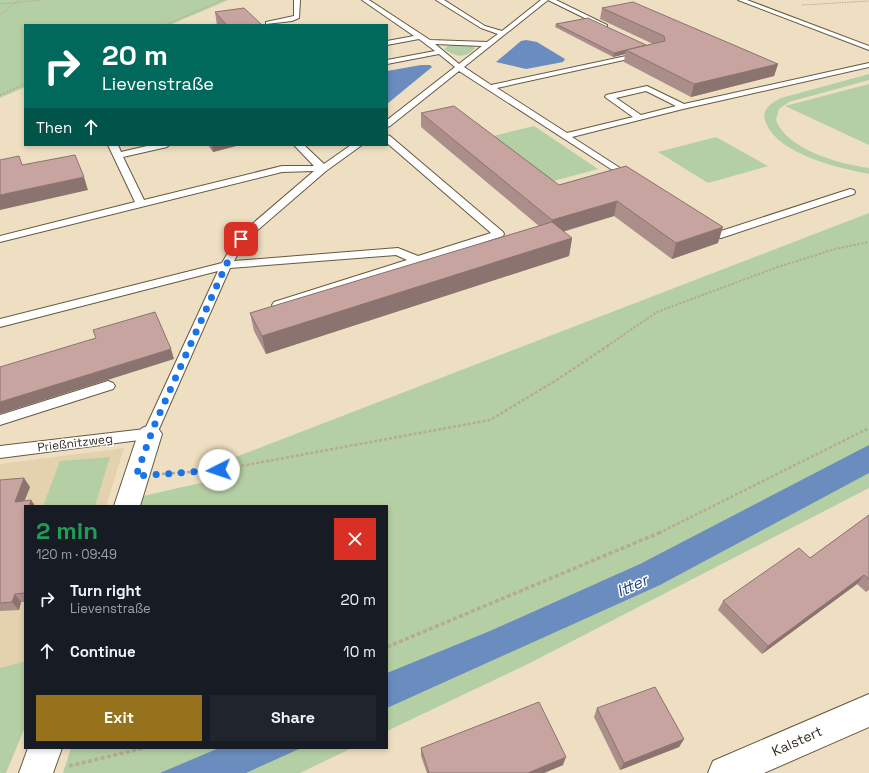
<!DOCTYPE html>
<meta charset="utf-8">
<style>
body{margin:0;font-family:"Space Grotesk",sans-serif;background:#20242c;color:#f1f3f6;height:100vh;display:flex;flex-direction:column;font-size:15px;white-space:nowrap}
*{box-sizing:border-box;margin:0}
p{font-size:13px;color:#9ea1a6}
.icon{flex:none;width:22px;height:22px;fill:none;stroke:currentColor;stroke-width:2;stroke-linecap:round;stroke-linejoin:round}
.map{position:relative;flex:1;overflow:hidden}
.details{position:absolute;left:24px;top:505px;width:364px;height:244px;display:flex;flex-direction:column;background:#171b24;border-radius:0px;box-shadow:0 2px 6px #0003}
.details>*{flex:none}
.hud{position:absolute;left:24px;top:24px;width:364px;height:122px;border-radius:0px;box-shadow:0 2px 6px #0003;background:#00695c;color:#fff;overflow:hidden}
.pin{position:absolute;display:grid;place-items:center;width:34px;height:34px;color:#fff;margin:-17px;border-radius:8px;box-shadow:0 2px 6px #0006}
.me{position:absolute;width:44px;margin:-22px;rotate:266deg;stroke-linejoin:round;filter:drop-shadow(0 0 3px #0008)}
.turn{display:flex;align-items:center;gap:14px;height:84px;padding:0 12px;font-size:18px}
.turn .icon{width:52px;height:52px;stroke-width:2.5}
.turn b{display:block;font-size:28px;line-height:34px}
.then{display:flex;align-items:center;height:38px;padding:0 12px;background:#0003;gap:8px;font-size:15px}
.round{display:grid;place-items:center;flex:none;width:42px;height:42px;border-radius:0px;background:#20242c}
.summary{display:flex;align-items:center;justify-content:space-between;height:68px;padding:0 12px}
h1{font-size:24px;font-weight:700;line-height:30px;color:#1e9e55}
.cta{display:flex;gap:8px;margin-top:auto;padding:8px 12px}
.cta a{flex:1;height:46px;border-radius:0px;background:#97721c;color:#fff;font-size:16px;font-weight:700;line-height:46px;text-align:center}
.cta a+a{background:#20242c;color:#f1f3f6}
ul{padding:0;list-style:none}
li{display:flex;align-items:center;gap:12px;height:52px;padding:0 12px}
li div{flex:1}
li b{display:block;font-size:15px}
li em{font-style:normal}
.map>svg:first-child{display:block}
.built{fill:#e4d2ae}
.green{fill:#b5cfa4}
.water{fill:#6b8cbf}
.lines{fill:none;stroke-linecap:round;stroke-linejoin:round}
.service-casing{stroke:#665940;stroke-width:2}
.minor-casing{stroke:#665940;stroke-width:2}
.path-far4{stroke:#b6aa92;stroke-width:1;stroke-dasharray:1.5 1;stroke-linecap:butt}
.path-far3{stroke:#b6aa92;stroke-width:1.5;stroke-dasharray:2 1.5;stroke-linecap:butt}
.path-far2{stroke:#b6aa92;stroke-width:2;stroke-dasharray:2.5 1.5;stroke-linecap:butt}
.path-far1{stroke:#b6aa92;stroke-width:2.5;stroke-dasharray:3 2;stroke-linecap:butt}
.path{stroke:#b6aa92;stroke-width:3.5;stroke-dasharray:4 2.5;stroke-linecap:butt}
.service{fill:#fff;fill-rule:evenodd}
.minor{fill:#fff;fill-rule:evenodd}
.wall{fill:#ab8d89}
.shaded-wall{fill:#8b736f}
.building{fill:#c7a49f;stroke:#8b736f}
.route{stroke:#1a73e8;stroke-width:7;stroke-dasharray:0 12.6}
.labels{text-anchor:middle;stroke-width:3;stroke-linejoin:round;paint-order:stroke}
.street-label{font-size:12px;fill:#342e23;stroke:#fff}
.near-street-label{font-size:14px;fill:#342e23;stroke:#fff}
.near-water-label{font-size:16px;font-style:italic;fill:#194482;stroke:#fff}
</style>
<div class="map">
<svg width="869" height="773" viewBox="0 0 869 773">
<rect width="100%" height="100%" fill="#eedfc2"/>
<path class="built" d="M124 448 106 506H25V661L0 668V464Z"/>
<g class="green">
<path d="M0 0H228L170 25H25V87L0 98Z"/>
<path d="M453 45H470L475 48C466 59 455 57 444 49L448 46Z"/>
<path d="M869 74V80L789 102 779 109 776 120C787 150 840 164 869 168V174C839 168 779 155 766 123 760 110 771 103 781 98Z"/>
<path d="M869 83V145L785 106 869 84Z"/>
<path d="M534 126 598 169 546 183 485 138Z"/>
<path d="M716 137 768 166 708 183 658 152Z"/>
<path d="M869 213V488L526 665 387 731V506H140L143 496 227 477 233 458Z"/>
<path d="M110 457 95 506H43L60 461Z"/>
<path d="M25 661V727L6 773H0V668Z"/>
<path d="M71 748H352L300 773H63Z"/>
</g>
<g class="water">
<path d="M526 40 537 42 565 59 563 62 526 69 496 62 521 41Z"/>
<path d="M421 65H430L432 67 387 104V71Z"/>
<path d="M869 445V473L660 585 387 708V673L490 631 640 564Z"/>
<path d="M219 748H301L246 773H160Z"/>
</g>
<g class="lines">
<defs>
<g id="service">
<path d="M294 0H300L299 18 292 21 266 24V22L294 16Z"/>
<path d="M362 0H369L430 40 487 42 498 34 481 28 436 0H444L485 26 502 31 541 0H556L607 25V27H603L548 0 464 67 491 85 645 52 646 54 642 56 497 88 567 133 633 117 605 97 606 95 647 86 684 104 869 63V67L683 109 572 137 634 177 636 179 631 182 459 71 390 126 387 127V120L455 67 439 54 387 64V60L435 51 419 39 387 45V41L414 36ZM435 44 482 46 459 64ZM646 91 676 106 641 115 616 98Z"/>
<path d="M738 0H747L869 46V50Z"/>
<path d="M387 135 390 136 503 232 504 234 503 236 278 309 274 308 272 305 274 302 407 260 396 255 230 268 155 438 0 458V446L145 429 218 271 0 327V319L222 263 237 237 314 171 282 172 0 242V236L135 202 108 145H118L121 152 151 145H169L167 147 123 157 144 200 282 166H314L294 145H304L324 164 351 145H362L326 171 245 241 234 261 398 248 418 256 491 233 387 143Z"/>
<path d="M850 189 854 190 855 192 854 194 721 238H713L701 228 706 225 718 232Z"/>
<path d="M108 381 113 383 115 386 113 389 0 425V415Z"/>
</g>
<g id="minor">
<path d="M150 425 158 428 162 434 140 506H114L138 434 142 428Z"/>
<path d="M869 694V727L764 773H708L713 761Z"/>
<path d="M28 748H62L53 773H19Z"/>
</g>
</defs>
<use href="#service" class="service-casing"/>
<use href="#minor" class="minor-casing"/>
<g class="path-far4">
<path d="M0 4 41 0"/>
<path d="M802 5 869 1"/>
<path d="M0 15 19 0"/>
<path d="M165 25 223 0"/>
<path d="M16 88 25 84"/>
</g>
<path class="path-far3" d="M0 95 18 87"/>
<path class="path-far2" d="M607 346 657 312 778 267 835 249 869 242"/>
<g class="path-far1">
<path d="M162 474 219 470 490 420 555 381 609 345"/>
<path d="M659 533 869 428"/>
</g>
<g class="path">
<path d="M387 647 661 532"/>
<path d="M69 766 144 748"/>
</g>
<use href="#service" class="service"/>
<use href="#minor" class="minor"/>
</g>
<g class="wall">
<path d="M602 8 778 64 774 76 691 97 624 62 625 54 613 57 555 27 556 24 646 45 653 44 600 19Z"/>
<path d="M215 12 262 25H217Z"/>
<path d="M421 113 559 185 626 166 718 243 672 259 614 216 563 232 572 238 569 256 266 354 254 331 250 313 539 226 421 127Z"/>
<path d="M208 145H240L213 152Z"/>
<path d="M0 480 30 487 24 501 31 500 35 506H25V602H21L19 610 0 611Z"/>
<path d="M869 515V590L866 592 857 584 762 654 718 610 723 601 810 558Z"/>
<path d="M597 708 684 739 679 747 620 770 594 717Z"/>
<path d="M421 748 563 765 544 773H427L421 756Z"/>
</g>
<g class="shaded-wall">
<path d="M626 50 625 54 613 57 614 53Z"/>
<path d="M778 64 774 76 691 97 694 84Z"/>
<path d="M212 145H240L213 152Z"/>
<path d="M84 177 88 190 0 210V195Z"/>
<path d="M617 201 614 216 550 235 552 220Z"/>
<path d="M723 227 718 243 672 259 676 243Z"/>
<path d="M572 238 569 256 266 354 262 336Z"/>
<path d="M171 349 174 359 0 414V402Z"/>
<path d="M24 478 30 487 21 510 15 502Z"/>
<path d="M31 500 35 506H29Z"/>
<path d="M864 575 857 584 762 654 768 646Z"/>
<path d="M15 594 21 602 19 610 12 602Z"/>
<path d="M684 739 679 747 620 770 624 763Z"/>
<path d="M566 757 563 765 544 773H528Z"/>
</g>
<g class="building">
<path d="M633 2 778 64 694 84 626 50 665 41 664 36 602 8Z"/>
<path d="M244 8 262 25H227L215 12Z"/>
<path d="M588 18 646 45 614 53 556 24Z"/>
<path d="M454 106 559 185 626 166 723 227 676 243 617 201 552 220 421 113Z"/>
<path d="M75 155 84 177 0 195V160L19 156 22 165Z"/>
<path d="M552 222 572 238 262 336 250 313Z"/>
<path d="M155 312 171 349 0 402V367L96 338 93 330Z"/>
<path d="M24 478 15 502 31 500 29 506H25V518L24 520H25V593L15 594 12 602 0 603V480Z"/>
<path d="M869 515V579L864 575 768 646 723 601 799 548 810 558Z"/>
<path d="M655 687 684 739 624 763 597 708Z"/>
<path d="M539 702 566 757 528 773H429L421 748Z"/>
</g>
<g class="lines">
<path class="route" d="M219 470 136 476 154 426 226 265 241 239"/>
</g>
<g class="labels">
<g class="street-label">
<text transform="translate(75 443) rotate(-7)" y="4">Prießnitzweg</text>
</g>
<g class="near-street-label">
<text transform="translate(797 741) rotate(-24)" y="5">Kalstert</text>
</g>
<g class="near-water-label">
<text transform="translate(632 585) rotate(-24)" y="6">Itter</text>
</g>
</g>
</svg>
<div class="pin" style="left:241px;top:239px;background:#d93025"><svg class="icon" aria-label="arrive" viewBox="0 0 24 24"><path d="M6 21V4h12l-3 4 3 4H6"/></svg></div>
<svg class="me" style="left:219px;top:470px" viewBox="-20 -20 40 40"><circle r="19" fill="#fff"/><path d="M0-13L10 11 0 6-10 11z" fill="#1a73e8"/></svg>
<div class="hud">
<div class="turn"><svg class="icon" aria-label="right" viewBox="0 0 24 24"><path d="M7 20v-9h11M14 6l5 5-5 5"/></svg><div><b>20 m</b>Lievenstraße</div></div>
<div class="then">Then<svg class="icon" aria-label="ahead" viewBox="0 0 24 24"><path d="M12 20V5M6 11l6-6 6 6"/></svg></div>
</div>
<section class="details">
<div class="summary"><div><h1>2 min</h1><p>120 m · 09:49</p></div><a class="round" style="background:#d93025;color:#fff"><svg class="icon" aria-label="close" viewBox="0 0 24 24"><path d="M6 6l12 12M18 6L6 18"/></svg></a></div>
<ul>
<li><svg class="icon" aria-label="right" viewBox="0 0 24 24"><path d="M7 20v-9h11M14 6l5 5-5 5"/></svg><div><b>Turn right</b><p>Lievenstraße</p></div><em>20 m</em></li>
<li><svg class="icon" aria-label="ahead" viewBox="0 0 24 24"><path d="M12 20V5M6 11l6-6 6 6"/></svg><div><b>Continue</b></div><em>10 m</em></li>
</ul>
<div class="cta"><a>Exit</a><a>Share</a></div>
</section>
</div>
